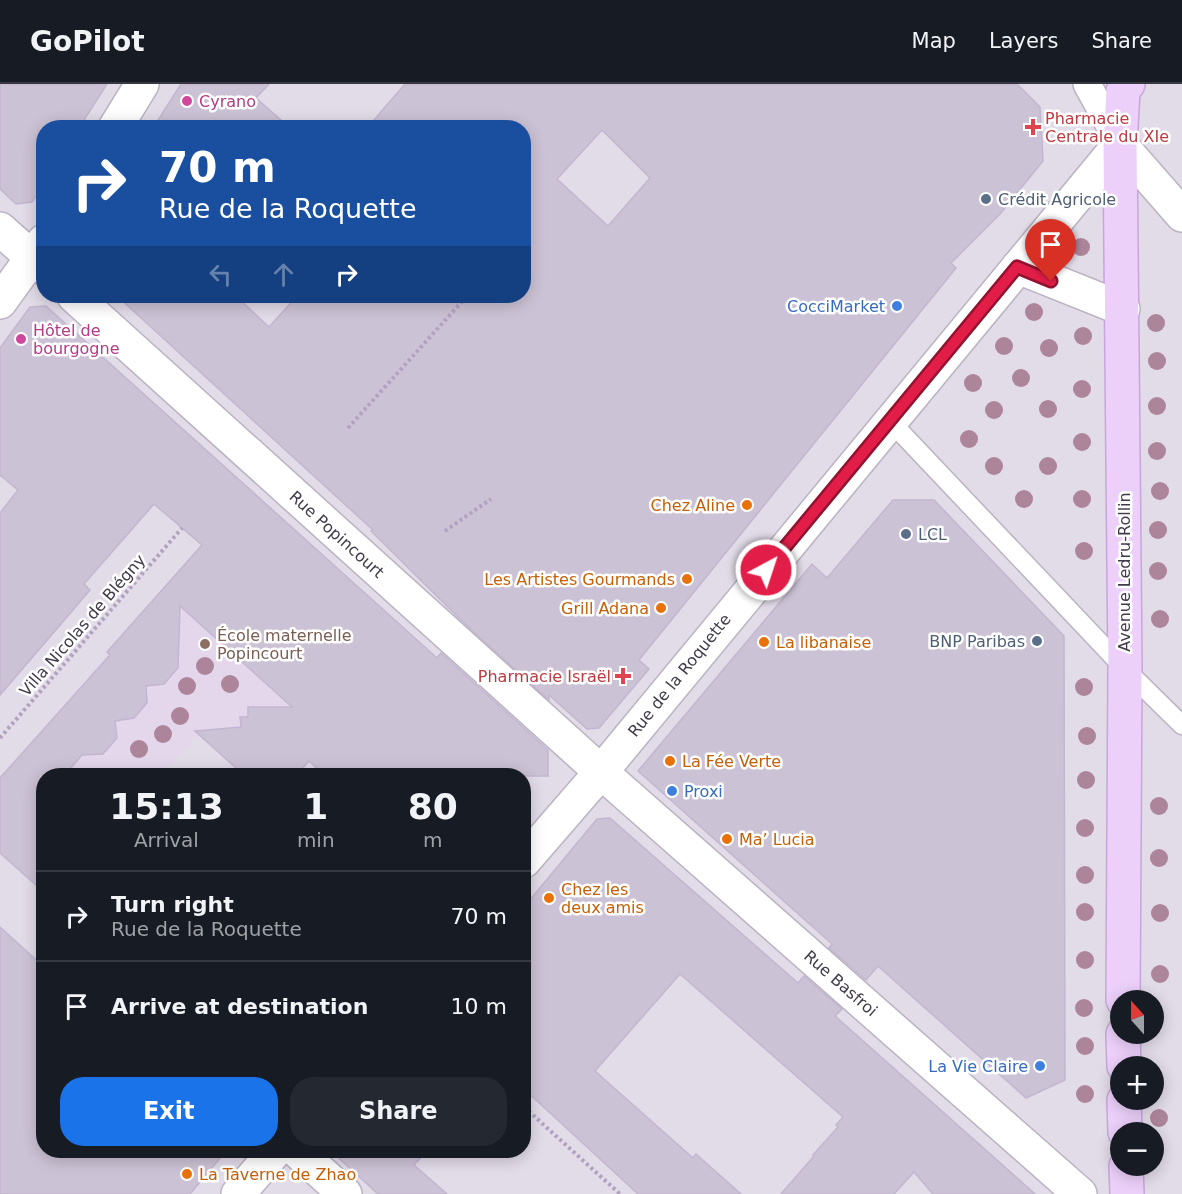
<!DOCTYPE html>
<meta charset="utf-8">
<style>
body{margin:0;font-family:"DejaVu Sans",sans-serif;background:#242831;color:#f1f3f6;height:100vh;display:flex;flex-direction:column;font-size:22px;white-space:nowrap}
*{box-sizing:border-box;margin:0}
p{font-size:20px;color:#9ea1a6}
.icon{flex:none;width:33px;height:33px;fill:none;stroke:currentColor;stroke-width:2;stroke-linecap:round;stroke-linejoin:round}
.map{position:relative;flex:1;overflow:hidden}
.drawer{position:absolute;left:36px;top:684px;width:495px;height:390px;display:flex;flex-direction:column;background:#171b24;border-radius:24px;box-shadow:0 3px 15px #0003}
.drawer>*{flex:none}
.hud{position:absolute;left:36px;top:36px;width:495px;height:183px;border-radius:24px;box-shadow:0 3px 15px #0003;background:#1a4fa0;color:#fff;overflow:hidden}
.needle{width:39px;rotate:339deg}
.fabs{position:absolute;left:1110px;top:906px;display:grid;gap:12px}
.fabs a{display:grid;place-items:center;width:54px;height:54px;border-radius:50%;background:#171b24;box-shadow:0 3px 15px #0003;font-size:30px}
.pin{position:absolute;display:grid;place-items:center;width:51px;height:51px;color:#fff;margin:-62px -26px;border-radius:50% 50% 50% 0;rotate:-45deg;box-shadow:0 0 6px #0007}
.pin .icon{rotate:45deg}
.me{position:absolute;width:66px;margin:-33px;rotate:40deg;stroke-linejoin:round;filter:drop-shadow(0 0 4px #0008)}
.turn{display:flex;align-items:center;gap:21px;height:126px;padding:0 24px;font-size:27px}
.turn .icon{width:78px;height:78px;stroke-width:2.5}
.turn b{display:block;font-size:42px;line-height:51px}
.lanes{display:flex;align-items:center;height:57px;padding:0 24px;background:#0003;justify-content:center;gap:30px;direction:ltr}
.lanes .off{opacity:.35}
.eta{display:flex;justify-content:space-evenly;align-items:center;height:102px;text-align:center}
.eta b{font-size:36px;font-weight:600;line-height:42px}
.button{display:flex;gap:12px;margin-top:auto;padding:12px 24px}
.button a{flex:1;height:69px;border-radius:24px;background:#1a73e8;color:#fff;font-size:24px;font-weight:600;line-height:69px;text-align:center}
.button a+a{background:#242831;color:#f1f3f6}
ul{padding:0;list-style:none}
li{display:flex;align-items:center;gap:18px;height:90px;padding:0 24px;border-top:2px solid #363941}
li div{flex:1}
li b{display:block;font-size:22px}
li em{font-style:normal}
header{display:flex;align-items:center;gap:36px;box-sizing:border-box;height:84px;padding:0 30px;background:#171b24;border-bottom:2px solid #363941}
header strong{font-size:28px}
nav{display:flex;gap:33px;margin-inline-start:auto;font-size:21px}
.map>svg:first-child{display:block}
.residential{fill:#e2dbe8;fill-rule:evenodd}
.education{fill:#e4d7ec}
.building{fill:#ccc2d5;stroke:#c3b6d0;stroke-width:1.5;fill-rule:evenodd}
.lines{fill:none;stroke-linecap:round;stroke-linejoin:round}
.service-casing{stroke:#bbb2c2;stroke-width:21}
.pedestrian-casing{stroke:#bbb2c2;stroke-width:30}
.minor-casing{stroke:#bbb2c2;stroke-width:36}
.secondary-casing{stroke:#c6a7d9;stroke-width:36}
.path{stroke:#b2a2c0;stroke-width:4;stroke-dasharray:3 3;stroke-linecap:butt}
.service{stroke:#fff;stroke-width:18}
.pedestrian{stroke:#fff;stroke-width:27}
.minor{stroke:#fff;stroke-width:33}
.secondary{stroke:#ecd0fa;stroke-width:33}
.tree{fill:#ad859b}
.route-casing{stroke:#92132f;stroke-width:15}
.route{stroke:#e11d48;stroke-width:10}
.hotel-dot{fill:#d1479c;stroke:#fff;stroke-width:2}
.health-dot{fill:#e0444e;stroke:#fff;stroke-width:2}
.service-dot{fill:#5c6f8a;stroke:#fff;stroke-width:2}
.shop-dot{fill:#3f7fe0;stroke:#fff;stroke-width:2}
.food-dot{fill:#e8710a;stroke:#fff;stroke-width:2}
.education-dot{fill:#8d6e63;stroke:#fff;stroke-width:2}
.labels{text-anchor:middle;stroke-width:5;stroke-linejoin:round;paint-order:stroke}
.hotel-label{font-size:16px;fill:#b23c85;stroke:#fff;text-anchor:start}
.health-label{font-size:16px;fill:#be3a42;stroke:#fff;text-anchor:start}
.service-label{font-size:16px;fill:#4e5e75;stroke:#fff;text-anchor:start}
.shop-label{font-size:16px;fill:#366cbe;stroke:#fff;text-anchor:end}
.food-label{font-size:16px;fill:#c56008;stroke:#fff;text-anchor:start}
.street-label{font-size:16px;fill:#413a49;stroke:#fff}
.education-label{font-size:16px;fill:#785e54;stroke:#fff;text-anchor:start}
</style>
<header>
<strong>GoPilot</strong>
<nav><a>Map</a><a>Layers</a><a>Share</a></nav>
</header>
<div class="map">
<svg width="1182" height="1110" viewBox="0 0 1182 1110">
<rect width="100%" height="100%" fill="#f1ecf5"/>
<path class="residential" d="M0 0H1182V1110H0ZM44 44H524V212H44ZM44 692H524V1066H44ZM1120 916H1154V950H1120ZM1120 982H1154V1016H1120ZM1120 1048H1154V1082H1120Z"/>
<path class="education" d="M250 407 332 596 249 691H242L198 650 162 691 0 694Z"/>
<g class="building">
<path d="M0 0H107L79 44H44V100L32 118 16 120 0 105Z"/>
<path d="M181 0H269L256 14 290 44H153Z"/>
<path d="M405 0H1017L1040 23 1043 77 1000 130 951 179 956 184 639 576 649 585 599 644 587 645 549 611V616L467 542 371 447 373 446 117 212H236L269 243 297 212H524V44H367ZM602 46 650 94 608 142 557 95Z"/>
<path d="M46 222 437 574 441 569 548 666V692H325L309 677 296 692H245L195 647 241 643 240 633H248V623H292L180 522 178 584 164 600 146 602 147 619 134 634 115 637 117 654 103 670 82 671 64 692H44V808L0 769V694L110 571 107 568 202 461 154 420 84 500 90 506 0 611V429L18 406 0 391V264L30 223Z"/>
<path d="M893 416H934L1064 552 1065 996 1026 1014 878 882 866 896 829 864 832 860 638 687 812 480 827 494Z"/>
<path d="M610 734 798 899 804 892 842 925 835 932 1035 1110H933L914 1088 894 1110H781L814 1072 813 1071 838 1043 836 1041 843 1033 680 890 595 987 693 1074 696 1070 741 1110H638L524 1005V823L597 735Z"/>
<path d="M0 843 44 883V1066H227L190 1110H0Z"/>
<path d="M330 1066H428L414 1081 447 1110H378Z"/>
</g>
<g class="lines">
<defs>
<path id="service" d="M891 338 1125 585 1182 641"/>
<path id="pedestrian" d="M1087 0 1120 60"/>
<g id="minor">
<path d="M115 44 142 0"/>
<path d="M0 145 44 184"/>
<path d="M1018 183 1123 225"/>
<path d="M74 212 601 688 1080 1110"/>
<path d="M0 218 44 157"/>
<path d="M524 777 601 688 1120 60 1182 131"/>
<path d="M296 1066 345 1110"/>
<path d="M238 1110 276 1066"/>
</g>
<g id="secondary">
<path d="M1123 916 1125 585 1120 60 1123 7 1128 0"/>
<path d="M1123 950 1124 982"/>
<path d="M1124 1016 1125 1048"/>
<path d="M1126 1082 1127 1110"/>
</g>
</defs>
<use href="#service" class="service-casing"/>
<use href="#pedestrian" class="pedestrian-casing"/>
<use href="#minor" class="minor-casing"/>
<use href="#secondary" class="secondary-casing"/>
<g class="path">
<path d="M348 344 467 212"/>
<path d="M445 447 491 415"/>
<path d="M0 654 182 444"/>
<path d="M524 1023 620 1110"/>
</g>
<use href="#service" class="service"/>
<use href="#pedestrian" class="pedestrian"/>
<use href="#minor" class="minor"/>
<use href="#secondary" class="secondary"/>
</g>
<g class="tree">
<circle cx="1081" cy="163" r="9"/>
<circle cx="1034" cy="228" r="9"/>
<circle cx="1156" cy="239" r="9"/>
<circle cx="1083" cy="252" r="9"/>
<circle cx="1004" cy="262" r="9"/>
<circle cx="1049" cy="264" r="9"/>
<circle cx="1157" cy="277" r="9"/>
<circle cx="1021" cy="294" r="9"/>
<circle cx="973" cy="299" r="9"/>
<circle cx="1082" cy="305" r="9"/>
<circle cx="1157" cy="322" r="9"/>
<circle cx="1048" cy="325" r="9"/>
<circle cx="994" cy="326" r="9"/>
<circle cx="969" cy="355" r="9"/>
<circle cx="1082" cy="358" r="9"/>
<circle cx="1157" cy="367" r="9"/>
<circle cx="994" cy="382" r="9"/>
<circle cx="1048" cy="382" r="9"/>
<circle cx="1160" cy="407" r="9"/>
<circle cx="1024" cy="415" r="9"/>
<circle cx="1082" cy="415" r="9"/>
<circle cx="1158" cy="446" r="9"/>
<circle cx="1084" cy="467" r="9"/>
<circle cx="1158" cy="487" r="9"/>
<circle cx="1160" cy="535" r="9"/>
<circle cx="205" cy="582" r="9"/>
<circle cx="230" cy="600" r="9"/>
<circle cx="187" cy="602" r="9"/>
<circle cx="1084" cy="603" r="9"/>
<circle cx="180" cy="632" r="9"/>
<circle cx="163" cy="650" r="9"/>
<circle cx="1087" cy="652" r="9"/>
<circle cx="139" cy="665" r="9"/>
<circle cx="1086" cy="696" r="9"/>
<circle cx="1159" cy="722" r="9"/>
<circle cx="1085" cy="744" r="9"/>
<circle cx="1159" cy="774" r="9"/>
<circle cx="1085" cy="791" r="9"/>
<circle cx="1085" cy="828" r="9"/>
<circle cx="1160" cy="829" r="9"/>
<circle cx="1085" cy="876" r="9"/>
<circle cx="1160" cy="890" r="9"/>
<circle cx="1084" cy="924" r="9"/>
<circle cx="1085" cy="962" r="9"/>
<circle cx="1085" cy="1010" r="9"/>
<circle cx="1159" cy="1034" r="9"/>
</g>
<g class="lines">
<defs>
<path id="route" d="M766 486 1017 183 1051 197"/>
</defs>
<use href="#route" class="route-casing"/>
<use href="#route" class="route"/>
</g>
<g class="hotel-dot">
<circle cx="187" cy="17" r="6"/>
<circle cx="21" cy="255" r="6"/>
</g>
<g class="health-dot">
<path d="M1030 34h6v6h6v6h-6v6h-6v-6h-6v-6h6z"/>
<path d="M620 583h6v6h6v6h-6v6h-6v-6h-6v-6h6z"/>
</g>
<g class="service-dot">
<circle cx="986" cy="115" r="6"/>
<circle cx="906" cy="450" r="6"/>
<circle cx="1037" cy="557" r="6"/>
</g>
<g class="shop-dot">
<circle cx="897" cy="222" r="6"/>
<circle cx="672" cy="707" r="6"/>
<circle cx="1040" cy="982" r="6"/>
</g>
<g class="food-dot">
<circle cx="747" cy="421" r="6"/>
<circle cx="687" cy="495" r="6"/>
<circle cx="661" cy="524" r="6"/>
<circle cx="764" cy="558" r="6"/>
<circle cx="670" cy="677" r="6"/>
<circle cx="727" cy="755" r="6"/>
<circle cx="549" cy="814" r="6"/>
<circle cx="187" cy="1090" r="6"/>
</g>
<circle class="education-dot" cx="205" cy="560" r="6"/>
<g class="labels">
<g class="hotel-label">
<text x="199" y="23">Cyrano</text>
<text x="33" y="252">Hôtel de<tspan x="33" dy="18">bourgogne</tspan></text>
</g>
<g class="health-label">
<text x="1045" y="40">Pharmacie<tspan x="1045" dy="18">Centrale du XIe</tspan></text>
<text x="611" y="598" text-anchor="end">Pharmacie Israël</text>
</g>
<g class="service-label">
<text x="998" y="121">Crédit Agricole</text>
<text x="918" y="456">LCL</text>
<text x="1025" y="563" text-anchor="end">BNP Paribas</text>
</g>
<g class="shop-label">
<text x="885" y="228">CocciMarket</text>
<text x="684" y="713" text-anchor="start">Proxi</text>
<text x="1028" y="988">La Vie Claire</text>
</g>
<g class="food-label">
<text x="735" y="427" text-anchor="end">Chez Aline</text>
<text x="675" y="501" text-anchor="end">Les Artistes Gourmands</text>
<text x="649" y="530" text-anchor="end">Grill Adana</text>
<text x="776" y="564">La libanaise</text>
<text x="682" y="683">La Fée Verte</text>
<text x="739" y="761">Ma’ Lucia</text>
<text x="561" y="811">Chez les<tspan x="561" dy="18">deux amis</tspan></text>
<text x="199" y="1096">La Taverne de Zhao</text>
</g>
<g class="street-label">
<text transform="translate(337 450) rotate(42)" y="6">Rue Popincourt</text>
<text transform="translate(1124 488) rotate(-90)" y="6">Avenue Ledru-Rollin</text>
<text transform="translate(82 541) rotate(-49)" y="6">Villa Nicolas de Blégny</text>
<text transform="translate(679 591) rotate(-51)" y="6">Rue de la Roquette</text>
<text transform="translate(841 899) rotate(41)" y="6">Rue Basfroi</text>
</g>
<g class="education-label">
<text x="217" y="557">École maternelle<tspan x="217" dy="18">Popincourt</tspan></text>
</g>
</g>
</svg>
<div class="fabs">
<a><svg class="needle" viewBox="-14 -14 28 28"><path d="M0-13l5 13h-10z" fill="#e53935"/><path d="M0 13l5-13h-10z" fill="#9ea1a6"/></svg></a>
<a>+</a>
<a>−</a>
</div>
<div class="pin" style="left:1051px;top:197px;background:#d93025"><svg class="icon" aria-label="arrive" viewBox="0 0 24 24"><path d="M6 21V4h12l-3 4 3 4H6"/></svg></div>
<svg class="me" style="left:766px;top:486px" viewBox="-20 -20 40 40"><circle r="17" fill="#e11d48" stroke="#fff" stroke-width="3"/><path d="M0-11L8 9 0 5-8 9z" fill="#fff"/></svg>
<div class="hud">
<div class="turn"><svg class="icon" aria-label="right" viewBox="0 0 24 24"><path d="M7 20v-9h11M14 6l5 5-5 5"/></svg><div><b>70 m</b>Rue de la Roquette</div></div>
<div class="lanes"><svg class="icon off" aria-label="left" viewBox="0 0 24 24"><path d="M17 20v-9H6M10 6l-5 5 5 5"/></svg><svg class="icon off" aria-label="ahead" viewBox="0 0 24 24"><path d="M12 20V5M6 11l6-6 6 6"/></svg><svg class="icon" aria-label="right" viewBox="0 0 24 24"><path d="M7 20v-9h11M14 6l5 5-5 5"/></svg></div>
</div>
<section class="drawer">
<div class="eta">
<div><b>15:13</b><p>Arrival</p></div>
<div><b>1</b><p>min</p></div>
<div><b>80</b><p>m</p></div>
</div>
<ul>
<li><svg class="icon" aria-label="right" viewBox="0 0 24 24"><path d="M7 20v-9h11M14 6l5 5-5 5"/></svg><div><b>Turn right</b><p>Rue de la Roquette</p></div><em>70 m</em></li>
<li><svg class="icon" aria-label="arrive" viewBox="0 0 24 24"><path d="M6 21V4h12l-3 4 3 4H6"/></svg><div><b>Arrive at destination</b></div><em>10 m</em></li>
</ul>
<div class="button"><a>Exit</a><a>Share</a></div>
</section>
</div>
